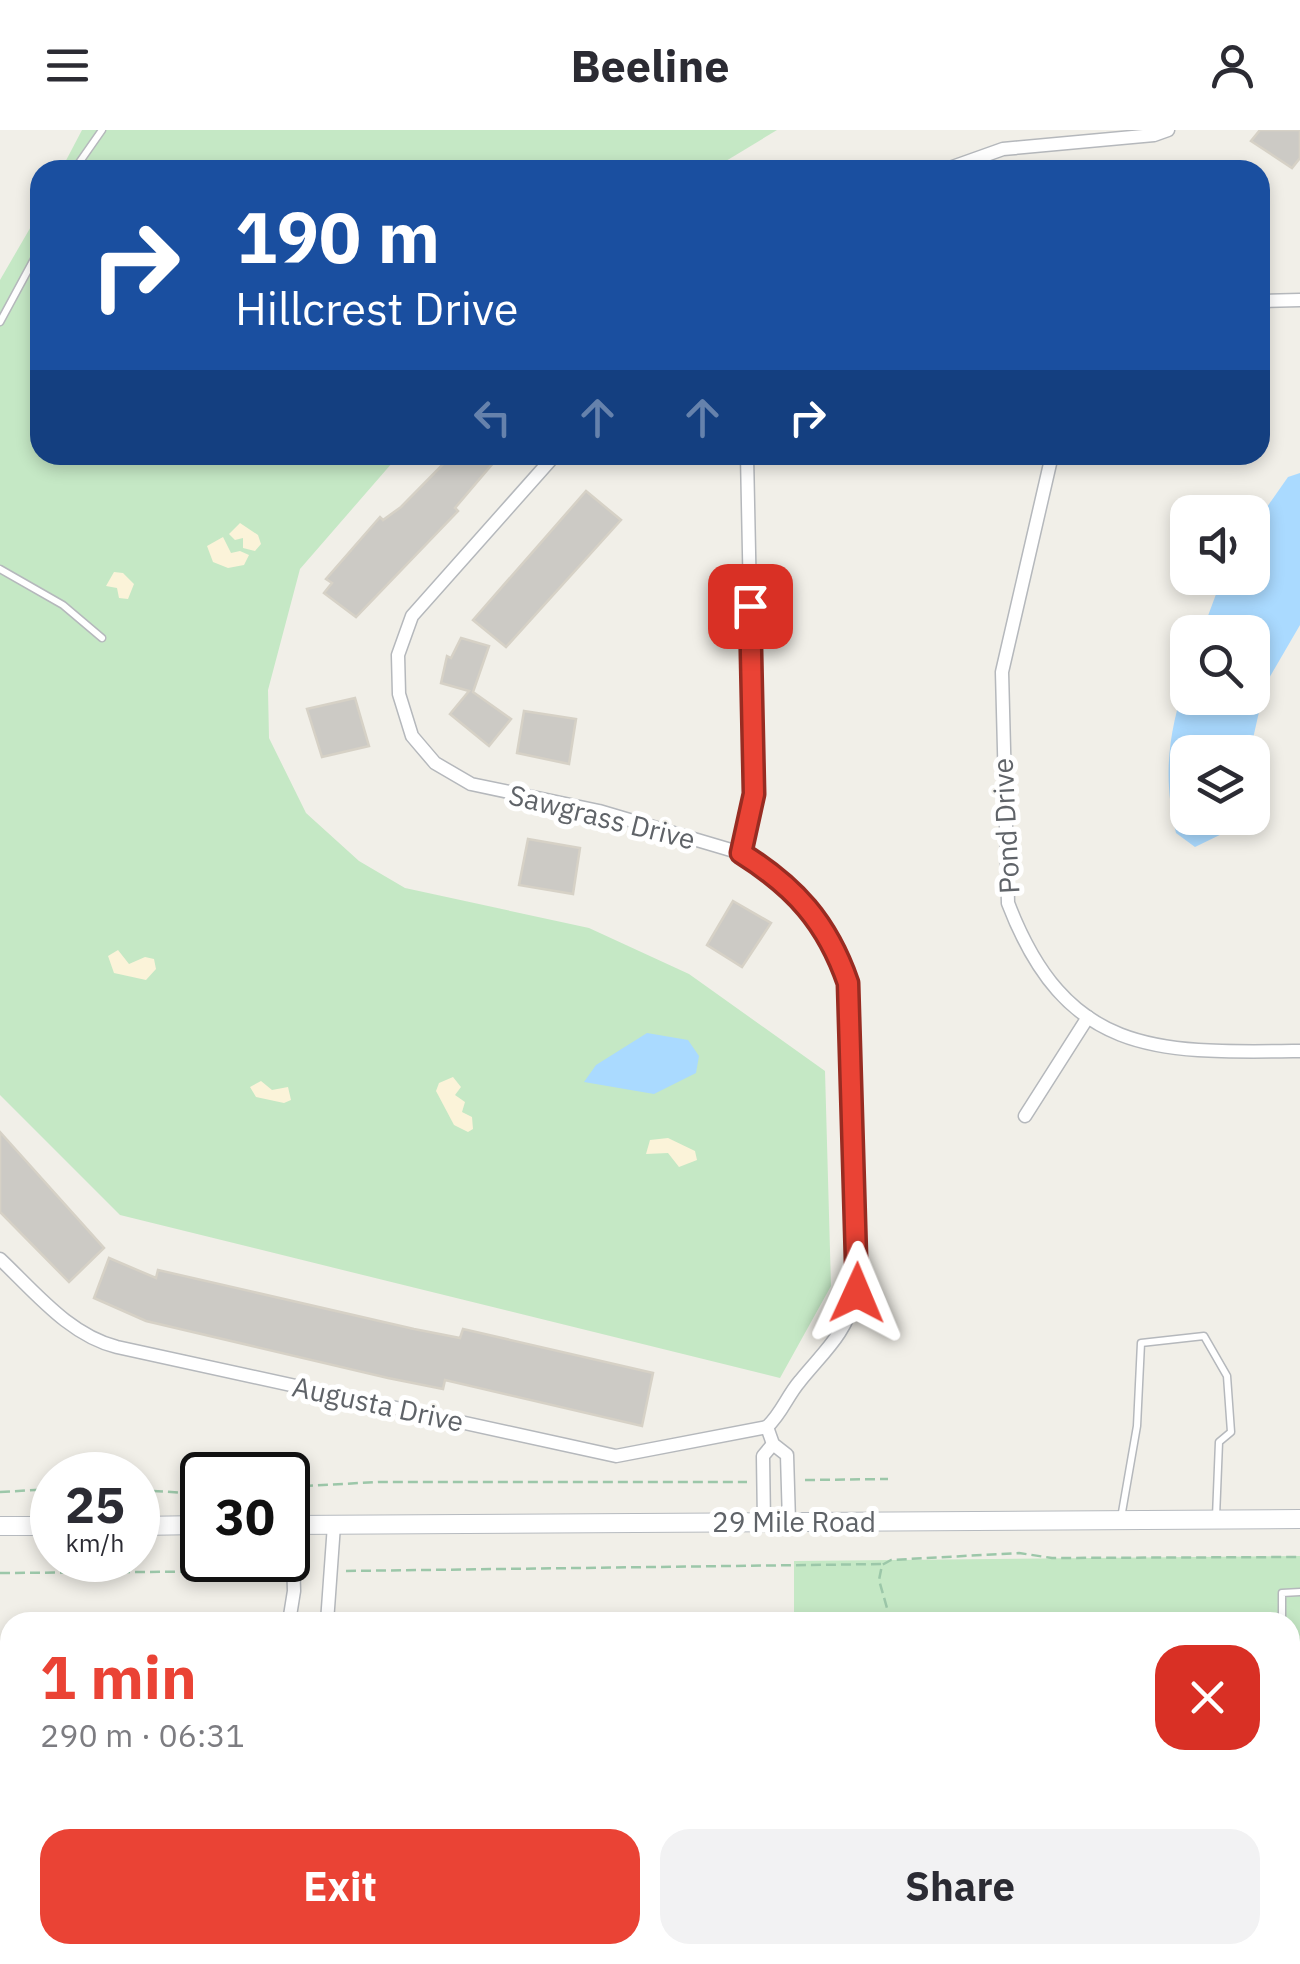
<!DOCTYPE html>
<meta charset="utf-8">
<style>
body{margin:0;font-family:"IBM Plex Sans",sans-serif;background:#f2f2f3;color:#2b2b33;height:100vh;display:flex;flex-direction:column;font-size:38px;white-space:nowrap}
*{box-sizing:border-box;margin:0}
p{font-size:32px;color:#7c7c81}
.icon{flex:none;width:55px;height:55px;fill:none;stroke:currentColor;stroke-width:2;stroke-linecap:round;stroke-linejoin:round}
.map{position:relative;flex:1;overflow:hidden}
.side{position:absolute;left:0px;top:1482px;width:1300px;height:352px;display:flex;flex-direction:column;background:#fff;border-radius:30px 30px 0 0;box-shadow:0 5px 15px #0003}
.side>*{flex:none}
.banner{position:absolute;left:30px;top:30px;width:1240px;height:305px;border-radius:30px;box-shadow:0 5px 15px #0003;background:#1a4fa0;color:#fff;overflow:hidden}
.buttons{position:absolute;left:1170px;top:365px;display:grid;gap:20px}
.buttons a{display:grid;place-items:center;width:100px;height:100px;border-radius:20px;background:#fff;box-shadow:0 5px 15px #0003;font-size:50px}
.speed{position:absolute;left:30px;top:1322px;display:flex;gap:20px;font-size:50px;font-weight:700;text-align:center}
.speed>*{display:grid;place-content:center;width:130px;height:130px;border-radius:50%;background:#fff;box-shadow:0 5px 15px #0003;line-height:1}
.speed small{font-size:25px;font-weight:400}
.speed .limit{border:5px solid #111;border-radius:15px;background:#fff;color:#111}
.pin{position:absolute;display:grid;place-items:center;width:85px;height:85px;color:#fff;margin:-42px;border-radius:20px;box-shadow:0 5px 15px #0006}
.me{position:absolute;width:110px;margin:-55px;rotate:1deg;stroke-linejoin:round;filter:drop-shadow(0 0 8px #0008)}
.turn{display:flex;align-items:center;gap:35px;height:210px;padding:0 40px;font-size:45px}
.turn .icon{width:130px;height:130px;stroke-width:2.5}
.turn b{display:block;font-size:70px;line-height:85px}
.lanes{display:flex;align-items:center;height:95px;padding:0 40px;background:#0003;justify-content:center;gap:50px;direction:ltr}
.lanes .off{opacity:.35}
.round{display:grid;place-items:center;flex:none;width:105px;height:105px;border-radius:30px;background:#f2f2f3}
.summary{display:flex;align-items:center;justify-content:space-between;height:170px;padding:0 40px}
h1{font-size:60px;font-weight:700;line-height:75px;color:#ea4335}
.action{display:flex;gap:20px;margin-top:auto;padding:20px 40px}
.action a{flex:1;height:115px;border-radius:30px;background:#ea4335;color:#fff;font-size:40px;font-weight:700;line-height:115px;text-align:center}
.action a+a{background:#f2f2f3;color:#2b2b33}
header{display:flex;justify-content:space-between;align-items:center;height:130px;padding:0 40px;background:#fff;font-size:45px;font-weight:700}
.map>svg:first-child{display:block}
.green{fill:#c5e8c5}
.sand{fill:#fbf3d9}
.water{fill:#aadaff}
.building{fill:#cccac5;stroke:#d6d1c6;stroke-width:2.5}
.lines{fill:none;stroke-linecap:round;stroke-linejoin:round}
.lane-casing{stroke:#b5b8bc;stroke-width:9}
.street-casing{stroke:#b5b8bc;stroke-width:15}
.secondary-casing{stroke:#b6babf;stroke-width:20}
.path{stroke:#9cc7a9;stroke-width:2.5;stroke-dasharray:10 5;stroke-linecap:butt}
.lane{stroke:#fff;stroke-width:6}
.street{stroke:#fff;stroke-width:12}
.secondary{stroke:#fff;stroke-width:18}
.route-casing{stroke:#982c22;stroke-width:25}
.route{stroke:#ea4335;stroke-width:18}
.labels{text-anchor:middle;stroke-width:10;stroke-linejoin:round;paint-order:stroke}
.street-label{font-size:28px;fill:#5f6368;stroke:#fff}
</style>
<header><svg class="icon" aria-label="menu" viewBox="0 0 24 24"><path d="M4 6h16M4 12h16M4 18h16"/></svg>Beeline<svg class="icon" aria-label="person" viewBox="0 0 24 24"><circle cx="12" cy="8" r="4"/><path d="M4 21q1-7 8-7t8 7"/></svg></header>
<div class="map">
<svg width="1300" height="1834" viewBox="0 0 1300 1834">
<rect width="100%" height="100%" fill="#f1efe8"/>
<g class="green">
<path d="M82 0H777L711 40H61Z"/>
<path d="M40 81V325H399L300 439 268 560 269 608 306 683 359 731 405 758 589 798 689 844 825 941 831 1156 780 1248 120 1085 0 965V150Z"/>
<path d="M1300 1426V1834H795V1825H1290V1492H794V1431Z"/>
</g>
<g class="sand">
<path d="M240 393 258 405 261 414 255 421 243 418V408L235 410 229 404Z"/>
<path d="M223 407 231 423 240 421 249 425 244 435 228 438 213 432 207 416Z"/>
<path d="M114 442 123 443 134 454 128 469 119 468 117 458 106 456Z"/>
<path d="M118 820 129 834 145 827 154 829 156 839 146 850 114 843 108 826Z"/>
<path d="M453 947 461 957 455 965 465 972 462 982 472 987 473 999 468 1002 454 995 436 961 439 953Z"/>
<path d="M261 951 272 960 288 957 291 970 284 973 256 967 250 957Z"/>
<path d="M668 1008 695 1021 697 1030 679 1037 668 1023 646 1024 650 1010Z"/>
</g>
<g class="water">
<path d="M1300 343V495L1265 555 1250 622H1188V688H1234L1230 700 1195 717 1176 703C1162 644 1169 602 1187 545L1188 568H1252V502H1202L1222 448H1252L1253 397 1288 347Z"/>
<path d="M647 903 688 910 699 926 696 943 654 964 584 952 596 935Z"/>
</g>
<g class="building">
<path d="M1260 0H1300V28L1292 38 1251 11Z"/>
<path d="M452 325H500L455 378 458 381 356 487 324 463 332 453 326 449 380 387 383 390 401 377Z"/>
<path d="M586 361 621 390 506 517 473 490Z"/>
<path d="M461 508 489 516 473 562 511 589 489 616 450 584 469 561 441 553 447 526 451 528Z"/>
<path d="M355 568 369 616 322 627 307 579Z"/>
<path d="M524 581 576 589 569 634 517 623Z"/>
<path d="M528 709 580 718 573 764 519 755Z"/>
<path d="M733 771 771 793 742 837 707 815Z"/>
<path d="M0 1002 104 1118 69 1152 0 1082Z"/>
<path d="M109 1128 156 1148 158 1140 414 1199 460 1208 463 1199 653 1243 642 1296 445 1250 443 1259 388 1248 146 1191 94 1168Z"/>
</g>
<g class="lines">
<defs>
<g id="lane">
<path d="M74 40 102 0"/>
<path d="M0 192 40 118"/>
<path d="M0 439 63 475 102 508"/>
<path d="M1121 1388 1137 1296 1141 1213 1204 1206 1227 1246 1231 1302 1219 1312 1216 1387"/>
<path d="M1282 1492V1463L1300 1462"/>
<path d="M1283 1825V1834"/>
</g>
<g id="street">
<path d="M944 40 1003 19 1154 5 1168 0"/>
<path d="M1260 171 1300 170"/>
<path d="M555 325 412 486 398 525 399 564 412 606 435 633 471 654 599 681 741 723 775 745 812 778 834 812 849 853 853 890 857 1163C844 1206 827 1218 800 1251 787 1266 782 1283 767 1297"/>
<path d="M1052 325 1002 542 1008 773C1067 927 1158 923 1300 921"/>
<path d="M741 723 754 665 747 325"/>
<path d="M1025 986 1088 887"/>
<path d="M0 1129C35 1162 69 1205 117 1217L616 1326 767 1297"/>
<path d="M767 1297 773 1314 787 1325 789 1392"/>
<path d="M764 1392 763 1326 773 1314"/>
<path d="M289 1492 294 1461 292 1395"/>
<path d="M327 1492 334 1395"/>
<path d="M0 1629 10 1627"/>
<path d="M0 1689 10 1702"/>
<path d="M270 1825 275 1834"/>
<path d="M453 1825V1834"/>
<path d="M680 1825V1834"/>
<path d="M12 1834V1825"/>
<path d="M202 1834 207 1825"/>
<path d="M223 1834H258"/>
</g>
<g id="secondary">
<path d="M288 1395 1300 1389"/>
<path d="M0 1396H52"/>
<path d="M138 1396 202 1395"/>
</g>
</defs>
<use href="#lane" class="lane-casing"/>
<use href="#street" class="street-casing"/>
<use href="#secondary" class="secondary-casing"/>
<g class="path">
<path d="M805 1350 888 1349"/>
<path d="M288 1357 378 1352H747"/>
<path d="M138 1360 202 1364"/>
<path d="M0 1362 52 1359"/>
<path d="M346 1441 884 1434"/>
<path d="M0 1443 278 1441"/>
<path d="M891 1492 879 1450 882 1435 891 1430 1019 1423 1052 1428 1300 1427"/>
<path d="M895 1834V1825"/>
</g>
<use href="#lane" class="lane"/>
<use href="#street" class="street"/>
<use href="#secondary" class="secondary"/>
</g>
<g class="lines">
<defs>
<path id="route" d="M750 476 754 664 741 723C795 757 827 792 848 853L857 1163"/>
</defs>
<use href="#route" class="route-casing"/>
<use href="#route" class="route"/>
</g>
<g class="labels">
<g class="street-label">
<text transform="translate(602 687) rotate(14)" y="10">Sawgrass Drive</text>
<text transform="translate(1006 696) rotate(-93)" y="10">Pond Drive</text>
<text transform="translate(378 1274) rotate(12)" y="10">Augusta Drive</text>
<text x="794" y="1402">29 Mile Road</text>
</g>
</g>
</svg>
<div class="buttons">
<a><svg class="icon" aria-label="sound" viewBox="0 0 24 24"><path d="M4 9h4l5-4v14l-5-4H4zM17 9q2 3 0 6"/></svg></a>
<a><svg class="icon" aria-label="search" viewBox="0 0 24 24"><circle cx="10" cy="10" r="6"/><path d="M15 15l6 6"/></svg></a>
<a><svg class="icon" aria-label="layers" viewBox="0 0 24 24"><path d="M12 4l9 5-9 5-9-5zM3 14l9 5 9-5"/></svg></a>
</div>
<div class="speed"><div>25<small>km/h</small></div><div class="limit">30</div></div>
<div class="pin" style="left:750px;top:476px;background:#d93025"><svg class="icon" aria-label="arrive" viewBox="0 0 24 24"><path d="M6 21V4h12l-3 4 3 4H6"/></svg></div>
<svg class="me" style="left:857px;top:1163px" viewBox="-20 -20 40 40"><path d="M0-17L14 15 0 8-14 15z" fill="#ea4335" stroke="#fff" stroke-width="4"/></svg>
<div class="banner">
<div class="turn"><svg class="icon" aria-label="right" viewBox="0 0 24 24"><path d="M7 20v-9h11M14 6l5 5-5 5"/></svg><div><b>190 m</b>Hillcrest Drive</div></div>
<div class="lanes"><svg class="icon off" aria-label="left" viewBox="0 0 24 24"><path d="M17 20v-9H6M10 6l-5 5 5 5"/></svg><svg class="icon off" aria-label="ahead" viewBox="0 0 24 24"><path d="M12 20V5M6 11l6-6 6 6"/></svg><svg class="icon off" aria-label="ahead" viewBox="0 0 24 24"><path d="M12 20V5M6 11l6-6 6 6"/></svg><svg class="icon" aria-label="right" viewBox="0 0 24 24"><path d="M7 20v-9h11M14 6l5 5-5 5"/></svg></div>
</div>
<section class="side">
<div class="summary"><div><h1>1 min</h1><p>290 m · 06:31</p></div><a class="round" style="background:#d93025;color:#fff"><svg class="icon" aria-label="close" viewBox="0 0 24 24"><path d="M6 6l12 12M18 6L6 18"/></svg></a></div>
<div class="action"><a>Exit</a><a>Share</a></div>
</section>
</div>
